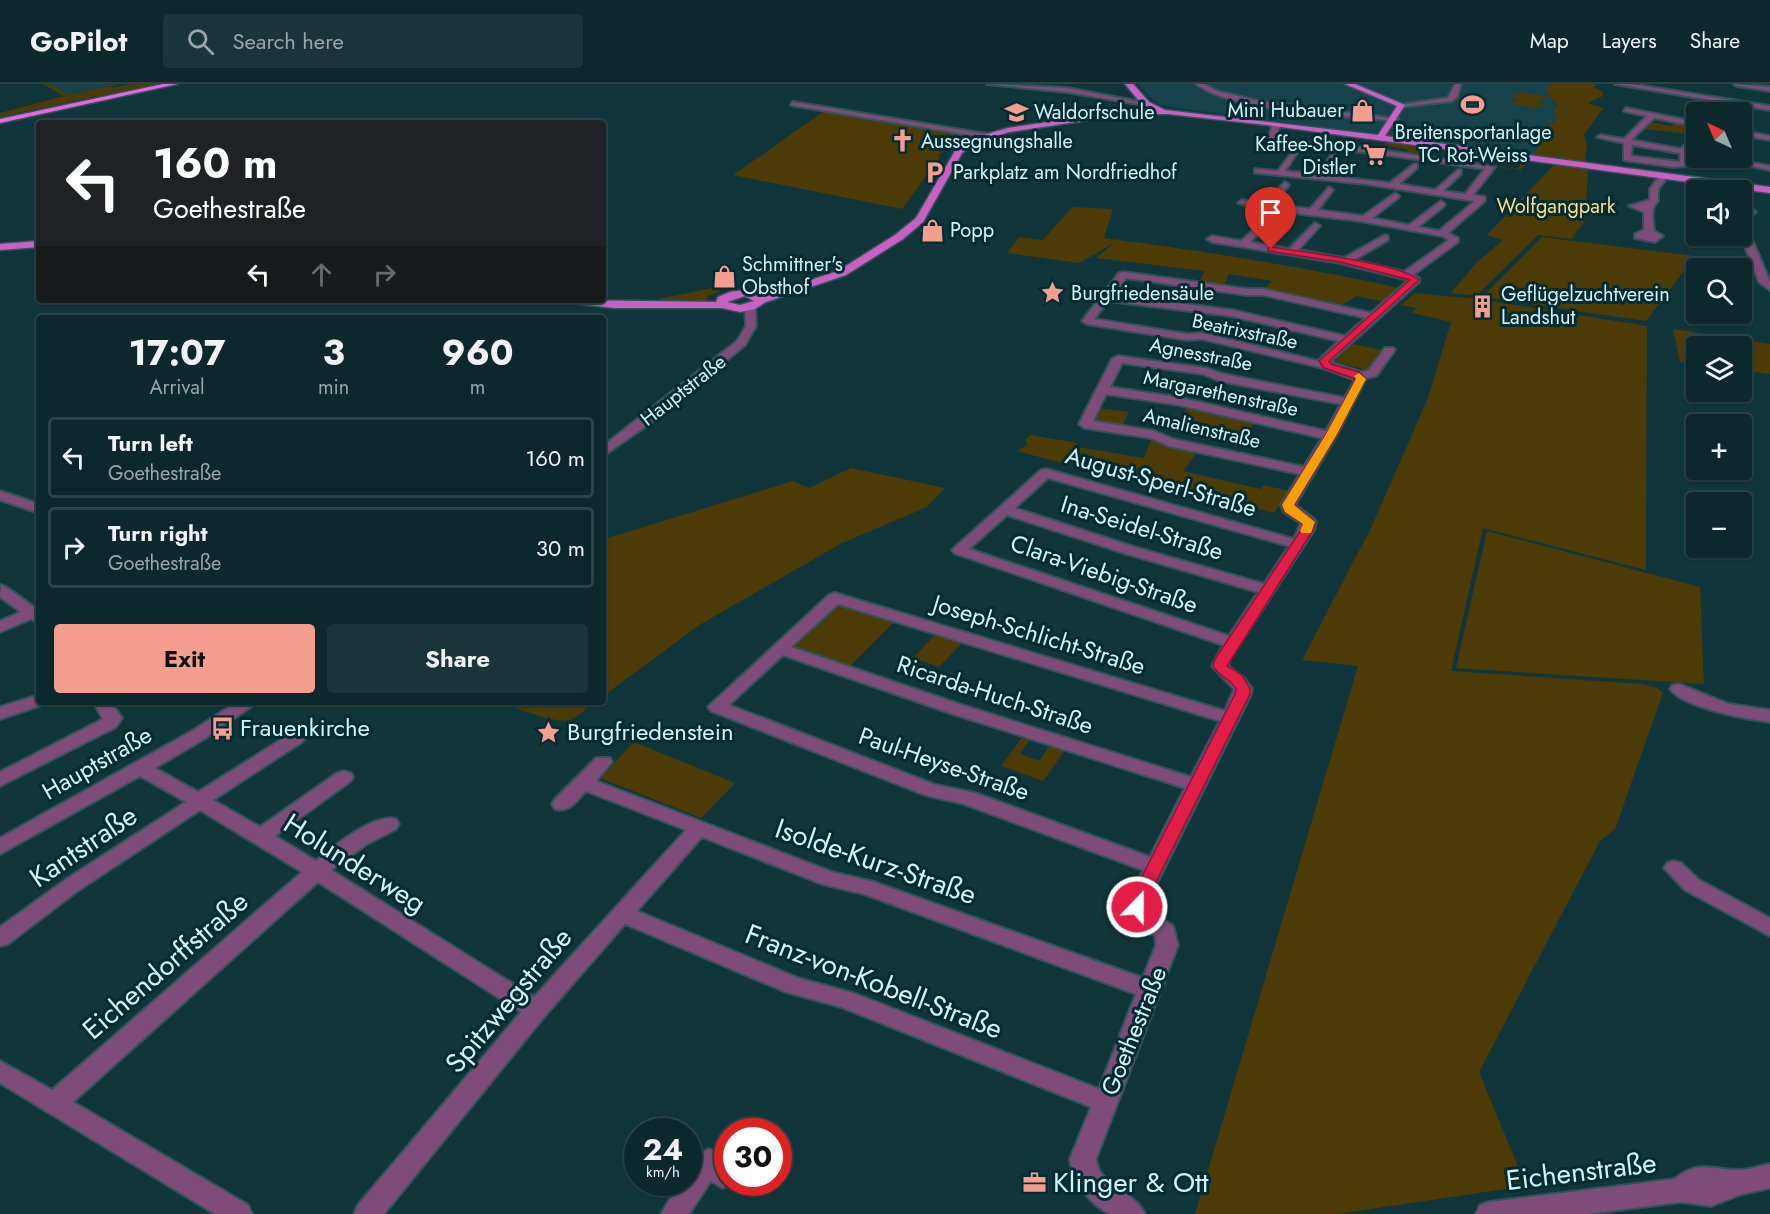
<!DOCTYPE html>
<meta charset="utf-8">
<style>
body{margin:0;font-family:Jost,sans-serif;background:#1a3439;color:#f1f3f6;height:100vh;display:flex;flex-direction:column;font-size:22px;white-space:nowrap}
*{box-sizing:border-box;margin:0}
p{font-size:20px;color:#9aa6aa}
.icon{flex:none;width:33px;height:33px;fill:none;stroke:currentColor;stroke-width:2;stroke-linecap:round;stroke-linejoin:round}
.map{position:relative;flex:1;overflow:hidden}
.drawer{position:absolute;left:36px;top:231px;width:570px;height:390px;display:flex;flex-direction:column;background:#0c282d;border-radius:6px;box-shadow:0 2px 4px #0004,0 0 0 2px #2c4449}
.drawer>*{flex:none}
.top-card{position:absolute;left:36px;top:36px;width:570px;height:183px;border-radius:6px;box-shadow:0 2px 4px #0004,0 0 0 2px #2c4449;background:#202124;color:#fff;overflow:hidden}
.needle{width:39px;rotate:316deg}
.fabs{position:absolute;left:1686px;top:18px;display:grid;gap:12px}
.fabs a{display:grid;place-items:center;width:66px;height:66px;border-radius:6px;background:#0c282d;box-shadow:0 2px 4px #0004,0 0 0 2px #2c4449;font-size:30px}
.speed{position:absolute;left:624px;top:1034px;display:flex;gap:12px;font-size:30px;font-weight:700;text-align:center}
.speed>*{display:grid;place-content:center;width:78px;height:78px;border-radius:50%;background:#0c282d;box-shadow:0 2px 4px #0004,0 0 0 2px #2c4449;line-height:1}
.speed small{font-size:15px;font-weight:400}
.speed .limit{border:9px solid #d22;background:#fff;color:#111}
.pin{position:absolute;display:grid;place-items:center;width:51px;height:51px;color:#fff;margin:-62px -26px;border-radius:50% 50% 50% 0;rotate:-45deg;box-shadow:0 0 6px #0007}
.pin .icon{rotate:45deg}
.me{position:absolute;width:66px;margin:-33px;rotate:22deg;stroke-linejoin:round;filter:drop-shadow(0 0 4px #0008)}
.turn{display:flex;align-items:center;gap:21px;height:126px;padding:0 18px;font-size:27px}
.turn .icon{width:78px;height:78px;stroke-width:2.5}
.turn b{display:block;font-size:42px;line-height:51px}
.lanes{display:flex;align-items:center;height:57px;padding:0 18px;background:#0003;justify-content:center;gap:30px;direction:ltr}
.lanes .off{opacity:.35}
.eta{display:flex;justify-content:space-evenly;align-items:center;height:102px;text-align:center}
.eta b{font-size:36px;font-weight:700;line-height:42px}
.cta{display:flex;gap:12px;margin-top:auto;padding:12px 18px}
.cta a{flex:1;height:69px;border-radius:6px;background:#f59d8e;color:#111;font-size:24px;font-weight:700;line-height:69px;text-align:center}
.cta a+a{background:#1a3439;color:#f1f3f6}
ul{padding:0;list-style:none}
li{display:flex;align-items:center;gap:18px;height:81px;margin:0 12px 9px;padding:0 6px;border:3px solid #2c4449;border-radius:6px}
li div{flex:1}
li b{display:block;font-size:22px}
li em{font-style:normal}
header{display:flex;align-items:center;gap:36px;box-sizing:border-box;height:84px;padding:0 30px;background:#0c282d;border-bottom:2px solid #2c4449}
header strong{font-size:28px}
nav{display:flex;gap:33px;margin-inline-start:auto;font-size:21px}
.search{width:420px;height:54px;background:#1a3439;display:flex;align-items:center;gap:15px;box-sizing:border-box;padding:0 21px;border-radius:6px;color:#9aa6aa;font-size:22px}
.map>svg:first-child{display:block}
.built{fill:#16434b}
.green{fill:#4c3b06}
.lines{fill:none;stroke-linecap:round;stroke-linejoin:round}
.minor-casing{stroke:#2f545a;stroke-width:4}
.major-casing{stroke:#2f545a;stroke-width:3}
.highway-casing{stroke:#2f545a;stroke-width:3}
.minor{fill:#7f4c7a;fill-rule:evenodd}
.major{fill:#cb60c3;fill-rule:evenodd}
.highway{fill:#e867e0;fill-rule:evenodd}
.route{fill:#e11d48;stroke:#92132f;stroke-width:1.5}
.slow{fill:#f59e0b}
.labels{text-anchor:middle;stroke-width:6;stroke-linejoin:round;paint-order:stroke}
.far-poi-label{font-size:20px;fill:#d1f4fa;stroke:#032c32;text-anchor:start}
.far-park-label{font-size:20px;fill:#fdde8a;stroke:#032c32}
.far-street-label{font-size:20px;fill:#d1f4fa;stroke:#032c32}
.street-label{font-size:24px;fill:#d1f4fa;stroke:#032c32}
.poi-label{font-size:24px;fill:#d1f4fa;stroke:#032c32;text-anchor:start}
.near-street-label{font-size:28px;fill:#d1f4fa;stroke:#032c32}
.near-poi-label{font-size:28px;fill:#d1f4fa;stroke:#032c32;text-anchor:start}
</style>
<header>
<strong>GoPilot</strong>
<div class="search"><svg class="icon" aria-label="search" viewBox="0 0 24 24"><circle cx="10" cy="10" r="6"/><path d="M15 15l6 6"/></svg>Search here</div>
<nav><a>Map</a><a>Layers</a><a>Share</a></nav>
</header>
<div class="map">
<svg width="1770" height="1130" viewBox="0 0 1770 1130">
<rect width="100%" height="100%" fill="#10363c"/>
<g class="built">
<path d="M50 0H122L68 11Z"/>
<path d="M1137 0H1552L1545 5 1558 23V34L1547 44 1534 71 1176 24 1158 20Z"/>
</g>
<g class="green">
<path d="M43 0H50L68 11 112 2 111 4 132 0H155L0 33V29L64 12Z"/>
<path d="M1552 0H1596L1594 3 1603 8V12L1588 19 1603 24 1584 51 1587 60 1585 78 1534 71 1547 44 1558 34 1553 26 1558 22 1544 5Z"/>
<path d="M1521 8 1549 13 1537 18 1547 20 1535 24 1507 19 1519 15 1510 12Z"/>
<path d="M827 25 966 48 938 72 940 73 902 125 733 91Z"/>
<path d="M1677 37 1696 41V45L1692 50 1642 45 1649 38 1672 42Z"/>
<path d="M1388 58H1397L1531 76 1520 86 1461 78 1518 85 1523 76 1428 63 1423 64 1418 70 1451 76 1405 70 1408 66 1384 61Z"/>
<path d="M1555 80 1588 85 1585 137 1571 155 1538 151 1476 212 1451 209 1477 178 1503 156 1487 151Z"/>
<path d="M1072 123 1113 125 1104 154C1203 167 1301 182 1399 204L1384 218 1357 212 1338 223 1262 206 1273 197 1229 190 1223 204 1198 200 1205 187 1096 174 1114 159 1079 179 1007 169 1019 153 1043 156Z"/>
<path d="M1542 153 1695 172 1646 237 1482 213Z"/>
<path d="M712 204 721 207 708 212 705 218 656 221 659 215Z"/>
<path d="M1415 209 1478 215 1647 242 1646 486 1483 444 1451 587 1643 600 1657 604 1663 609 1615 745 1600 757 1479 988 1526 1102 1337 1130H1195L1358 582 1302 576 1371 444 1428 314 1451 238 1412 229 1416 224 1401 221Z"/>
<path d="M1673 245 1770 260V290L1742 286V262H1696V280L1680 278Z"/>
<path d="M1353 260 1382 266 1370 287 1334 277Z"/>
<path d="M1096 324 1129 328 1121 344 1091 338Z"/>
<path d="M1186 324 1253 339H1254L1243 355 1178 342Z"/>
<path d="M1030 351 1078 359 1077 363 1144 374 1151 356 1198 367 1183 387 1261 405 1263 401 1289 407 1274 429 1070 372 1062 379 1017 367 1027 361 1025 356Z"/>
<path d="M851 384 945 404 927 423 840 460 701 540 603 612V453L608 454 793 397 809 404Z"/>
<path d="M1487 447 1700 503 1704 600 1456 584Z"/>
<path d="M836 519 895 537 848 584 791 565 790 560Z"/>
<path d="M936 550 962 559 939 583 913 574Z"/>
<path d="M500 618H595C587 623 580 631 572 635 557 642 516 623 500 618Z"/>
<path d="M1023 652 1031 654 1020 670 1039 677 1050 661 1065 666 1043 697 1001 682Z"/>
<path d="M634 658 735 699 701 734 600 694Z"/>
</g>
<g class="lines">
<defs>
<g id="minor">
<path d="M987 0 1067 4 1146 19 1143 21 1067 8Z"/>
<path d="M1196 0H1204L1217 7 1263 18 1398 35 1394 37C1346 32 1233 28 1196 0Z"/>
<path d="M1455 0H1461L1457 13 1452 17 1401 23 1398 21 1448 14Z"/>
<path d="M1615 0H1631L1770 22V26Z"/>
<path d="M1734 0 1770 3V7L1737 2Z"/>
<path d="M793 18 987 50 991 52 987 54 791 21Z"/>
<path d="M1626 24 1696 38V42L1654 34 1631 56 1681 65 1696 50V56L1688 66 1696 68V72L1688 71 1687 82 1673 83 1624 76V59L1597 53 1601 51 1624 55 1647 32 1624 27ZM1632 61 1680 69V78L1631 72Z"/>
<path d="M1273 39 1280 41 1276 55 1373 65 1495 83 1473 111 1485 113V117L1448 149 1458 154V158L1413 191 1419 194V198L1330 278 1360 288 1368 287 1385 264H1393L1395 266 1376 292 1366 294 1336 352 1295 421 1314 435 1316 438 1314 446 1230 575 1228 582 1244 594 1252 605 1251 610 1148 817 1149 826 1173 842 1178 861 1096 1075C1098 1102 1135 1107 1145 1130 1135 1130 1121 1130 1112 1130 1092 1125 1071 1094 1070 1075L1091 1023 841 923 786 908 625 840 544 933 384 1130H354L358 1121 521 928 318 798 73 1018 248 1121 252 1130H215L0 999V977L52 1006 302 788 200 726 79 806 8 860 0 862V843L65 796 186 718 140 692 0 770V754L192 647 237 618H258L204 655 155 684 198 708 290 650H302L305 654 302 658 213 716 260 743 337 689 344 687 351 689 353 693 351 697 275 752 316 777C333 763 374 729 396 735L399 740 396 745 367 760 331 786 534 913 686 746 586 707C577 716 570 729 555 725L552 720 555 715 596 674H610L612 678 596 697 832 788 874 798 1143 894 1156 861 1155 852C1117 826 1124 825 1143 786L964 720 925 711 711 627 708 623 829 511 835 509 1225 627 1234 605 1212 582 1223 561 954 469 952 466 1041 386 1046 385 1294 455 1301 439 1284 428 1281 421 1300 390 1169 362 1151 354 1085 344 1079 340 1112 275 1118 272 1205 284 1223 290 1345 314 1355 296 1323 284 1202 255 1187 256 1087 240 1082 237 1119 189 1123 188 1247 205H1263L1371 229 1409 196 1340 179 1212 158 1207 155 1212 152 1241 157 1268 133 1271 134V138L1250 158 1289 165 1315 139 1320 142 1298 166 1344 174 1385 151 1388 152V156L1354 176 1404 188 1449 156 1442 152 1360 137 1267 126 1238 119 1242 116 1265 119 1285 98 1289 101 1274 120 1310 125 1329 103 1333 106 1318 126 1363 132 1395 109 1399 112 1398 114 1372 134 1409 141 1441 117 1445 120 1444 122 1418 143 1439 147 1475 117 1366 100 1258 89H1255V85L1278 87 1293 67 1297 69 1285 87 1320 91 1331 71H1334L1338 73 1327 92 1390 99 1414 80H1417V84L1399 100 1435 106 1458 86H1461V90L1443 107 1465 110 1485 85 1373 69 1272 59 1268 57ZM1126 194 1247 211H1263L1366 234 1345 252 1232 226 1113 211ZM1108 217 1232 232 1339 257 1318 277 1202 249 1187 250 1094 235ZM1122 279 1203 290 1220 297 1341 320 1326 347 1181 314 1110 303ZM1106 310 1179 321 1322 354 1304 383 1173 355 1154 347 1093 337ZM1048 394 1289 462 1264 500 1134 463 1015 424ZM1007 431 1124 469 1258 508 1229 552 969 465ZM838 520 1220 637 1191 693 962 621 791 563ZM783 571 950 629 1185 704 1150 773 975 709 936 701 729 621ZM702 753 822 800 864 810 1136 910 1099 1005 853 909 798 894 637 827Z"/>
<path d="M1742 47 1770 52V56L1742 51Z"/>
<path d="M1710 74H1724L1770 82V86Z"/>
<path d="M1661 90 1668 92 1658 105V117C1650 124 1653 136 1654 147L1663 152 1655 158 1635 154V150L1644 146V128L1629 122 1650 116V105Z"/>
<path d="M1752 125 1756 128 1751 132 1752 155 1770 198V206L1759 198 1742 155 1743 131Z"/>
<path d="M750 220 755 223 756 242 745 261 653 337 603 372V362L737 257 746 242 745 223Z"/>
<path d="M0 407 39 420V429L0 416Z"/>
<path d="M1 501 6 503 34 523 39 521V539L31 535 0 548V537L21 528 0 513Z"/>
<path d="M1679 600 1729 620 1770 626V638C1747 635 1684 624 1670 605L1673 601Z"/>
<path d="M39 611V618H46L45 620 0 635V623Z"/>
<path d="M93 618H111L122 634 116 643 0 702V688L103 635Z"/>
<path d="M1674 777 1681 779 1699 796 1770 834V852L1685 806 1664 784 1667 779Z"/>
<path d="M709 1065 718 1069 728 1079V1098H733L732 1100 723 1104 711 1097 689 1130H661L680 1098H688C688 1083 695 1071 709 1065Z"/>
<path d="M1770 1080V1104L1742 1110 1711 1122 1681 1118 1587 1130H1476L1480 1121 1489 1118 1675 1095C1698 1075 1712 1086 1738 1086 1748 1086 1760 1082 1770 1080Z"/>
</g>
<g id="major">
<path d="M1125 0H1133L1149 18 1165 26 1378 51 1397 22 1345 0H1355L1405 21 1385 52 1770 103V109L1267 41 1168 30H1129L1009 48 976 59 962 69 923 138 903 155 846 191 766 218 755 225 740 228 722 224H615L570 219 564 216 716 218 718 213 730 208 745 206 762 212 838 187 895 151 916 134 955 67 970 55 1008 44 1129 26H1151L1140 18ZM745 212 754 217 740 221 727 218Z"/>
<path d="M39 157V163L0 166V160Z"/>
</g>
<path id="highway" d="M163 0H177L0 39V35Z"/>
</defs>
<use href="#minor" class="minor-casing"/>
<use href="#major" class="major-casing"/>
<use href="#highway" class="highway-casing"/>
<use href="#minor" class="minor"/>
<use href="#major" class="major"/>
<use href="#highway" class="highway"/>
</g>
<path class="route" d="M1271 163C1301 168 1400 179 1419 196L1329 277 1331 280 1359 288 1366 295 1336 352 1294 421 1313 436 1315 438 1313 446 1227 582 1242 591 1250 605V610L1150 810 1143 828 1137 830 1131 828 1129 823 1133 810 1235 610 1236 605C1230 594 1219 593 1213 582L1215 575 1301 446 1303 440 1285 428 1282 421 1325 352 1356 295 1324 284 1319 277 1410 196 1340 178 1268 167V164Z"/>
<path class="slow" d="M1359 289 1366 295 1336 352 1294 421 1315 438 1311 449H1302L1300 447 1303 440 1285 428 1282 421 1325 352 1356 295 1354 292Z"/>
<defs>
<symbol id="stadium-bare" viewBox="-9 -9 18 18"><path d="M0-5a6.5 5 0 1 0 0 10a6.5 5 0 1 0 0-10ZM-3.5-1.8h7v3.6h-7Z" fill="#f59d8e" stroke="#032c32" stroke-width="2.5" paint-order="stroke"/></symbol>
<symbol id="shop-bare" viewBox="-9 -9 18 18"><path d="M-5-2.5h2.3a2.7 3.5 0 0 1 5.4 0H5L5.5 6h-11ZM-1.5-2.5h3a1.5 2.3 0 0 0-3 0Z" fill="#f59d8e" stroke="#032c32" stroke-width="2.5" paint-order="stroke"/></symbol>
<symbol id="school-bare" viewBox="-9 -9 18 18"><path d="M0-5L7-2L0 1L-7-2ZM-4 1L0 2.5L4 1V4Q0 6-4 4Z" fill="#f59d8e" stroke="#032c32" stroke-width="2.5" paint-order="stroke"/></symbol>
<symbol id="church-bare" viewBox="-9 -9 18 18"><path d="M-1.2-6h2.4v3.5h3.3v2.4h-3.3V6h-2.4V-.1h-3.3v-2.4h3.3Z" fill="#f59d8e" stroke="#032c32" stroke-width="2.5" paint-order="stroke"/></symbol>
<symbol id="supermarket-bare" viewBox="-9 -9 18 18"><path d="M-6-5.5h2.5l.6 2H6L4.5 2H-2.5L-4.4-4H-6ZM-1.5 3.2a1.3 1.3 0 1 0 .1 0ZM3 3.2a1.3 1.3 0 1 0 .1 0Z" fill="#f59d8e" stroke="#032c32" stroke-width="2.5" paint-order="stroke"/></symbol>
<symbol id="parking-bare" viewBox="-9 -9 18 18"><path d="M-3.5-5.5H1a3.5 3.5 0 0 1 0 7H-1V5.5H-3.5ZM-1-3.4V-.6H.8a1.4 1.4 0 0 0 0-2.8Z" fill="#f59d8e" stroke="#032c32" stroke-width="2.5" paint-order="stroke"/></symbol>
<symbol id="sight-bare" viewBox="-9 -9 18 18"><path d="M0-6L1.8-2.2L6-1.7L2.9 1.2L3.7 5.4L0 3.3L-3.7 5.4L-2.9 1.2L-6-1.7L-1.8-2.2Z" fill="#f59d8e" stroke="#032c32" stroke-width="2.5" paint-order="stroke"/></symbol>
<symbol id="building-bare" viewBox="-9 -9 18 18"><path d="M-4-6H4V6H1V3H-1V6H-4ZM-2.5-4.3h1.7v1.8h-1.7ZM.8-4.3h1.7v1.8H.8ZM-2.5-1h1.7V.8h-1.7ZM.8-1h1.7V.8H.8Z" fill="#f59d8e" stroke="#032c32" stroke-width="2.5" paint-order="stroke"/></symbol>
<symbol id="bus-bare" viewBox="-9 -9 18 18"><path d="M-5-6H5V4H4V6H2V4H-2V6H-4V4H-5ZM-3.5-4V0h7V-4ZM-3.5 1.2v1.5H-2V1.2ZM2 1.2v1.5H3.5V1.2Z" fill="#f59d8e" stroke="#032c32" stroke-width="2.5" paint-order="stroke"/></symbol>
<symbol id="office-bare" viewBox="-9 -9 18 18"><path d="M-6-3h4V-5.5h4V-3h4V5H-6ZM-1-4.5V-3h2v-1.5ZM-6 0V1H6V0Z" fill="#f59d8e" stroke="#032c32" stroke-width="2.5" paint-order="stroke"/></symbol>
</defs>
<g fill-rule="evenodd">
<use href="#stadium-bare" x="1456" y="4" width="33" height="33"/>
<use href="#shop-bare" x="1346" y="10" width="33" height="33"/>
<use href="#school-bare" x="1000" y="12" width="33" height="33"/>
<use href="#church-bare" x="886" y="40" width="33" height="33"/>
<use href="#supermarket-bare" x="1358" y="54" width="33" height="33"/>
<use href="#parking-bare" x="918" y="72" width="33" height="33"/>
<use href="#shop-bare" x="916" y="130" width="33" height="33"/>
<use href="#shop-bare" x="708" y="176" width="33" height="33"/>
<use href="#sight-bare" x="1036" y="192" width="33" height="33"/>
<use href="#building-bare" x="1466" y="206" width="33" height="33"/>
<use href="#bus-bare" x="206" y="628" width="33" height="33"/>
<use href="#sight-bare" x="532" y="632" width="33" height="33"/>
<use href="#office-bare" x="1018" y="1082" width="33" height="33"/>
</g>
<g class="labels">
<g class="far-poi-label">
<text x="1344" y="33" text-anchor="end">Mini Hubauer</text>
<text x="1034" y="35">Waldorfschule</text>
<text x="1473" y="55" text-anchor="middle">Breitensportanlage<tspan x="1473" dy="23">TC Rot-Weiss</tspan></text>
<text x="921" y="64">Aussegnungshalle</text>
<text x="1356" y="67" text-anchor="end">Kaffee-Shop<tspan x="1356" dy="23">Distler</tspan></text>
<text x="953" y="95">Parkplatz am Nordfriedhof</text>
<text x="950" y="153">Popp</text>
<text x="742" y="187">Schmittner's<tspan x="742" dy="23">Obsthof</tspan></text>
<text x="1071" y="216">Burgfriedensäule</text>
<text x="1501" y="217">Geflügelzuchtverein<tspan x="1501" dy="23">Landshut</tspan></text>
</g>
<g class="far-park-label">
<text x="1556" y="129">Wolfgangpark</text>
</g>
<g class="far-street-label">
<text transform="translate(1245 247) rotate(12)" y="7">Beatrixstraße</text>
<text transform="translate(1201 270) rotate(11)" y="7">Agnesstraße</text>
<text transform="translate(683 306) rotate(-38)" y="7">Hauptstraße</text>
<text transform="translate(1221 309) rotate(12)" y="7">Margarethenstraße</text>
<text transform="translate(1202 344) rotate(13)" y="7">Amalienstraße</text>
</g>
<g class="street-label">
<text transform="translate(1161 398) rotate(16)" y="8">August-Sperl-Straße</text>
<text transform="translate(1142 444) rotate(17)" y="8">Ina-Seidel-Straße</text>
<text transform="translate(1104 490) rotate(19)" y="8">Clara-Viebig-Straße</text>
<text transform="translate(1039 551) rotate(17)" y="8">Joseph-Schlicht-Straße</text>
<text transform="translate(995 611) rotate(18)" y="8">Ricarda-Huch-Straße</text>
<text transform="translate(97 679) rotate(-30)" y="8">Hauptstraße</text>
<text transform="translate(944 680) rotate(19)" y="8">Paul-Heyse-Straße</text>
<text transform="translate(1134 947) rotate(-68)" y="8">Goethestraße</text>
</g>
<g class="poi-label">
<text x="240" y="652">Frauenkirche</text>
<text x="567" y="656">Burgfriedenstein</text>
</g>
<g class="near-street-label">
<text transform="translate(83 762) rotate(-34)" y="10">Kantstraße</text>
<text transform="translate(876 777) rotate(19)" y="10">Isolde-Kurz-Straße</text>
<text transform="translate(355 779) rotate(32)" y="10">Holunderweg</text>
<text transform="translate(165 881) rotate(-41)" y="10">Eichendorffstraße</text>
<text transform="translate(874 897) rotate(21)" y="10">Franz-von-Kobell-Straße</text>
<text transform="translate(508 916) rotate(-50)" y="10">Spitzwegstraße</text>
<text transform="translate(1581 1087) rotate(-7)" y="10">Eichenstraße</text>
</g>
<g class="near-poi-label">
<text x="1053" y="1108">Klinger &amp; Ott</text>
</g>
</g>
</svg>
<div class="fabs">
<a><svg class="needle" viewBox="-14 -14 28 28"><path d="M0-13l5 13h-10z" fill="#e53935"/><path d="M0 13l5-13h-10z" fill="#9aa6aa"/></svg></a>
<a><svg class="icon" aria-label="sound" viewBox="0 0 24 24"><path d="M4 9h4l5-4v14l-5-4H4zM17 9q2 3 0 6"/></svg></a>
<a><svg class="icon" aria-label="search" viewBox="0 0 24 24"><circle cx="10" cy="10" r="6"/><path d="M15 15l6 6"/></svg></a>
<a><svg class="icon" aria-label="layers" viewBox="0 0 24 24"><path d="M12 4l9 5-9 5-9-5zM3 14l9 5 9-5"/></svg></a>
<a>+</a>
<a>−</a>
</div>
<div class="speed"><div>24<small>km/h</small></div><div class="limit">30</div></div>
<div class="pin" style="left:1271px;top:165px;background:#d93025"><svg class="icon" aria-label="arrive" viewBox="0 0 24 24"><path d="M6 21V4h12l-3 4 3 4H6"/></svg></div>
<svg class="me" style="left:1137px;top:823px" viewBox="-20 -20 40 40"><circle r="17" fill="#e11d48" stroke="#fff" stroke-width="3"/><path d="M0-11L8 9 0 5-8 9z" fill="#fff"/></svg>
<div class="top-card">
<div class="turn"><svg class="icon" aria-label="left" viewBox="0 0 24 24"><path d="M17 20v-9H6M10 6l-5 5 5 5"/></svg><div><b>160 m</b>Goethestraße</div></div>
<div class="lanes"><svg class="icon" aria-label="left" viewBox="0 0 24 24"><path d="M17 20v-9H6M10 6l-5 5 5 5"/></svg><svg class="icon off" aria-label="ahead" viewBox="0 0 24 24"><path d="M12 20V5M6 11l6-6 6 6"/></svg><svg class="icon off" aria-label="right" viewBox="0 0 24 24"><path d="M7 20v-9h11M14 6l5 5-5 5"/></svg></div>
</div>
<section class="drawer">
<div class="eta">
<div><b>17:07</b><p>Arrival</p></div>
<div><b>3</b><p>min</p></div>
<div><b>960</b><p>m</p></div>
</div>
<ul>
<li><svg class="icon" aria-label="left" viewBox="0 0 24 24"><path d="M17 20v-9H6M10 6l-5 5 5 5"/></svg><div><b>Turn left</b><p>Goethestraße</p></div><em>160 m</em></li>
<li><svg class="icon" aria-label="right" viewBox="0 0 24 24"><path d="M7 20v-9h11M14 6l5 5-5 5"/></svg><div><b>Turn right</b><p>Goethestraße</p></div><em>30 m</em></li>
</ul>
<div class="cta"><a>Exit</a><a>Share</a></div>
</section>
</div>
